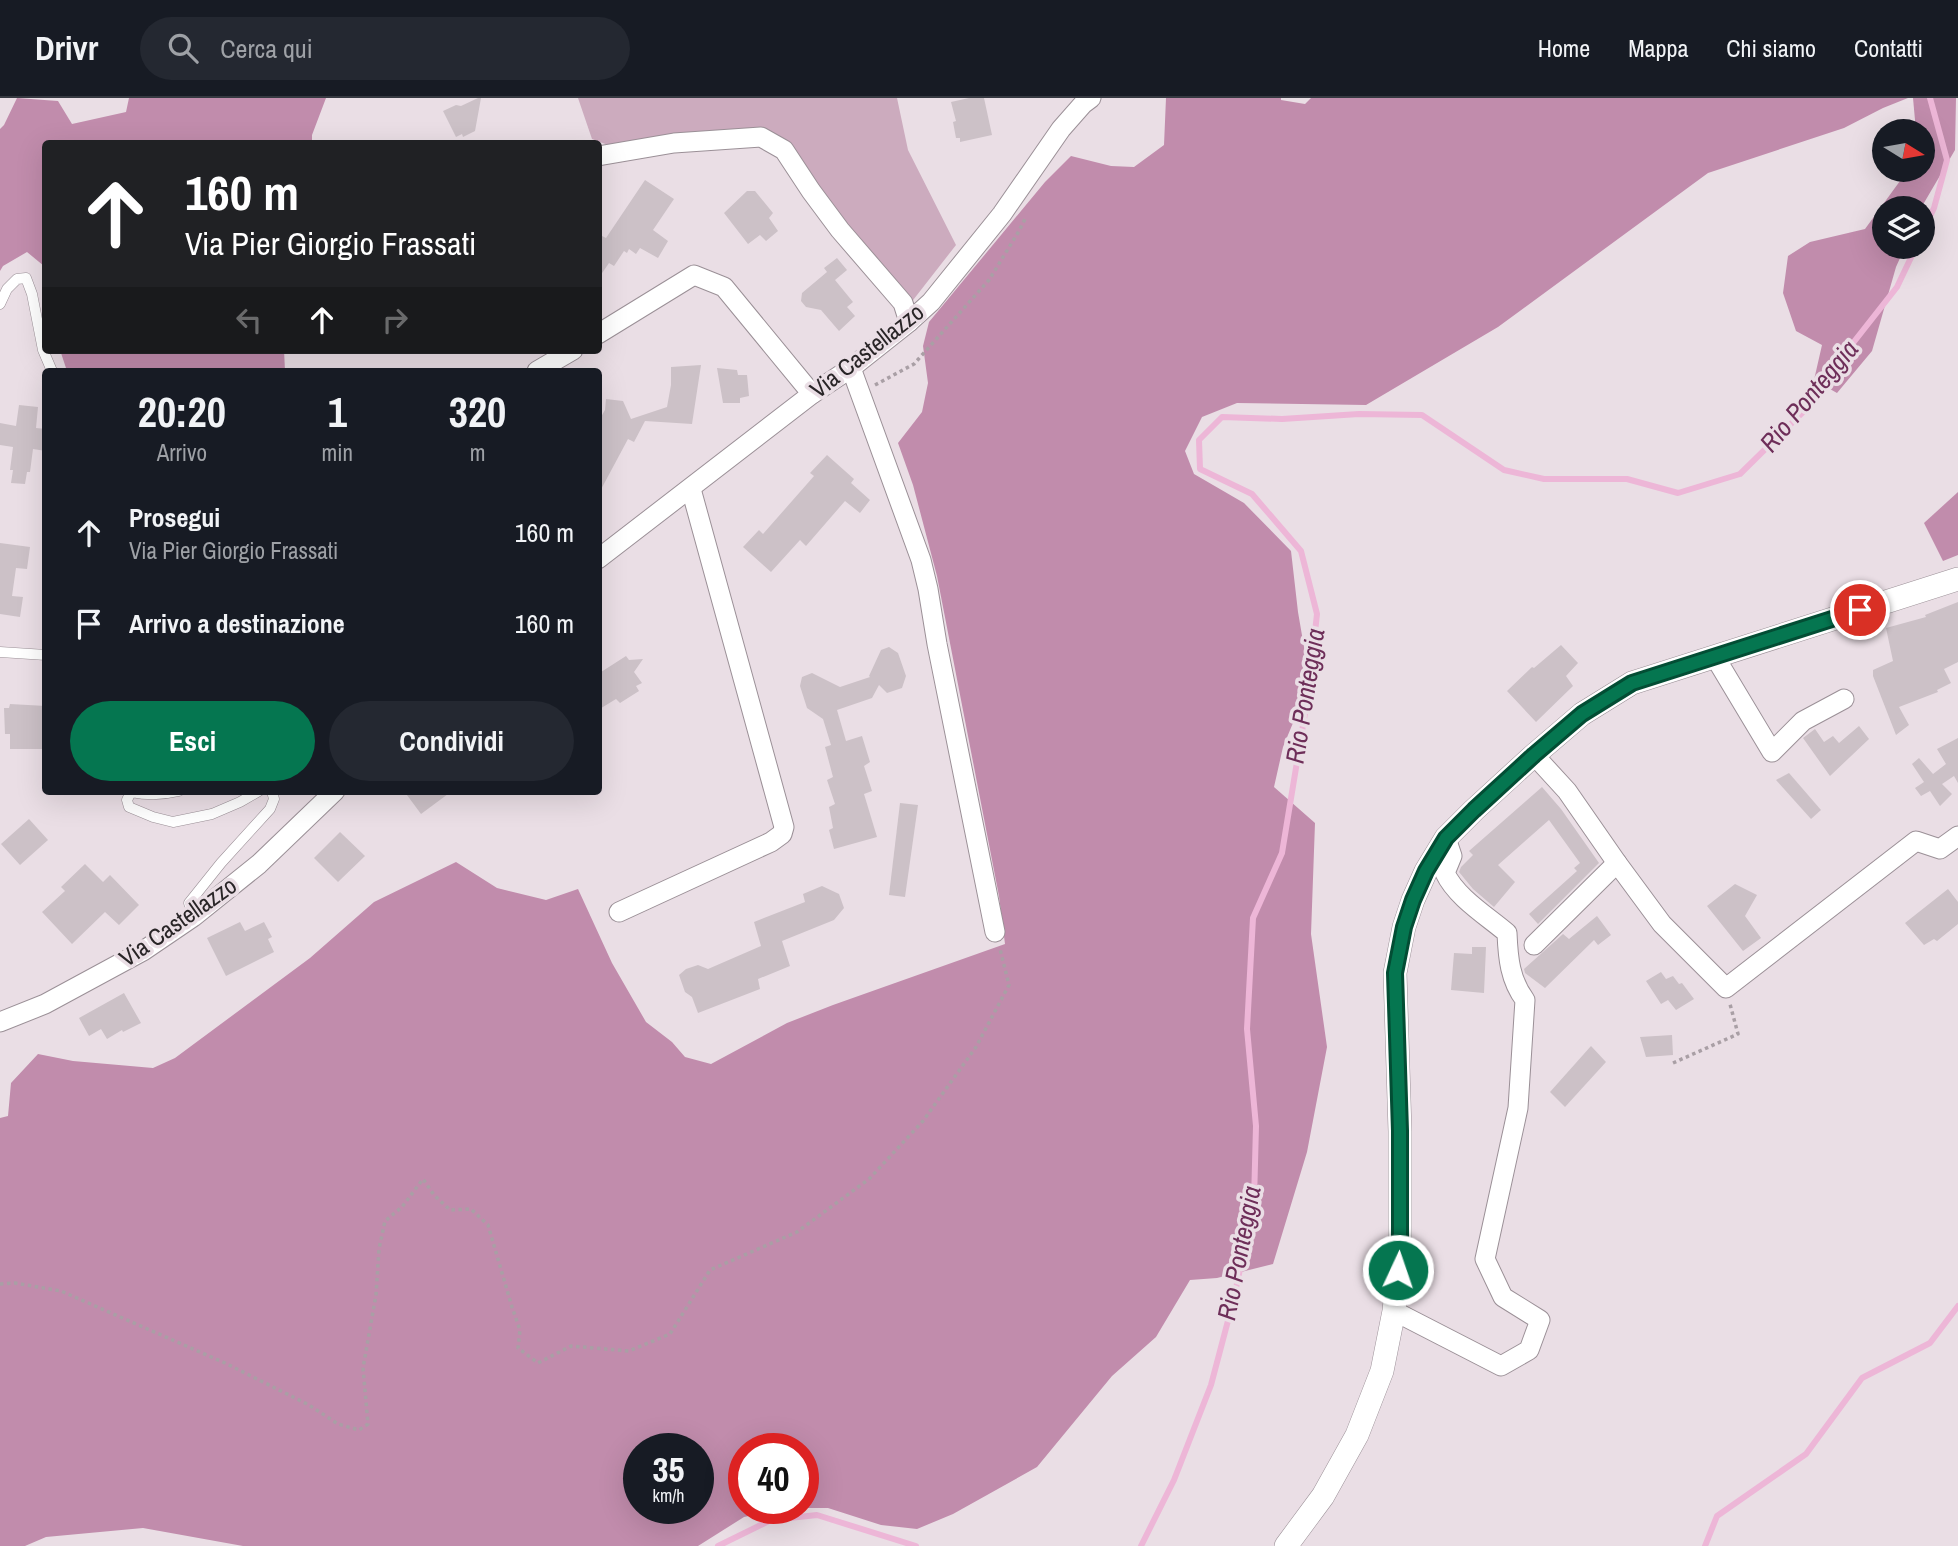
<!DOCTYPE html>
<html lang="it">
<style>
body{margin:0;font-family:"Archivo Narrow",sans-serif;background:#242831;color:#f1f3f6;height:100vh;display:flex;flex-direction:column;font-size:26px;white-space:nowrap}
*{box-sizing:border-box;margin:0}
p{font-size:23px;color:#9ea1a6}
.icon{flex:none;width:38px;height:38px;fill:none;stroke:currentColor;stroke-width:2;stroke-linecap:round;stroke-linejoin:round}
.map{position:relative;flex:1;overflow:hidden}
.sheet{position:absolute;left:42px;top:270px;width:560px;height:427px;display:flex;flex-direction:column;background:#171b24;border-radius:7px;box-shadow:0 7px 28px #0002}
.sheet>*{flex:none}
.guide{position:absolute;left:42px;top:42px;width:560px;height:214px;border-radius:7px;box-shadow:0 7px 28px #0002;background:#202124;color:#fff;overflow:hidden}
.needle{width:46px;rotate:101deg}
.controls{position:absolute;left:1872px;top:21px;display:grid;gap:14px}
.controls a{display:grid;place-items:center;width:63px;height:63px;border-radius:50%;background:#171b24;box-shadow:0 7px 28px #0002;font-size:35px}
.speed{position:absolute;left:623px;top:1335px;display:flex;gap:14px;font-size:35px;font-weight:700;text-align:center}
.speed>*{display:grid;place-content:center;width:91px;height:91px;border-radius:50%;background:#171b24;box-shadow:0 7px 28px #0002;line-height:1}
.speed small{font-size:18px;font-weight:400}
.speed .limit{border:10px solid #d22;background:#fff;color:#111}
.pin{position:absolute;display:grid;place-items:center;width:60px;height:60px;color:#fff;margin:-30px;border:4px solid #fff;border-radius:50%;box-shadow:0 2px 7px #0007}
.me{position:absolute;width:77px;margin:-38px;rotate:3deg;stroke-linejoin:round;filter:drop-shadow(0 0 5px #0008)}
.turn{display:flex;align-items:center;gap:24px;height:147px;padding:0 28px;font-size:32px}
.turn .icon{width:91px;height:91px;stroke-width:2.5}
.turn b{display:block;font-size:49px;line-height:60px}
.lanes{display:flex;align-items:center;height:66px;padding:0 28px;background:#0003;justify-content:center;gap:35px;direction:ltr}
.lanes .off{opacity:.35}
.eta{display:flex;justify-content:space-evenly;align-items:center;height:119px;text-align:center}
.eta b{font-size:42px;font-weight:700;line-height:49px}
.cta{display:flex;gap:14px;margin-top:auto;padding:14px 28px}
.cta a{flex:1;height:80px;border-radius:42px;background:#057650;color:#fff;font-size:28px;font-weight:700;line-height:80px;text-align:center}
.cta a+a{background:#242831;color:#f1f3f6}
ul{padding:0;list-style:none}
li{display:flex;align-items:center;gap:21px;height:91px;padding:0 28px}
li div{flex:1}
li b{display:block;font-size:26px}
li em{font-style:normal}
header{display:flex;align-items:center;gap:42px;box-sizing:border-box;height:98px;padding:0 35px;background:#171b24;border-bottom:2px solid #363941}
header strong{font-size:33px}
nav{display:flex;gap:38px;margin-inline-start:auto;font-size:24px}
.search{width:490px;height:63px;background:#242831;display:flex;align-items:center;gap:18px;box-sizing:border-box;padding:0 24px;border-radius:38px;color:#9ea1a6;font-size:26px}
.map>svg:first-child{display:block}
.green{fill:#ccabbe}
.forest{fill:#c18cac;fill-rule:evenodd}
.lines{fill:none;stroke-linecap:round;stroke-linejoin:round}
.stream{stroke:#edb6d7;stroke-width:6}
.building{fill:#ccc1c7}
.service-casing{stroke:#9b9097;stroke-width:11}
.minor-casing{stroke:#9b9097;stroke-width:21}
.tertiary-casing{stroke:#9b9097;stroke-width:24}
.path{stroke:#a99fa5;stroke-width:3.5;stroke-dasharray:3.5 3.5;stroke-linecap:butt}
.service{stroke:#fff;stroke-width:10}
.minor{stroke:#fff;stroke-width:19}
.tertiary{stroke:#fff;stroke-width:23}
.route-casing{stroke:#034d34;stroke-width:18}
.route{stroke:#057650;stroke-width:12}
.labels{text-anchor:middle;stroke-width:7;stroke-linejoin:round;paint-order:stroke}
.street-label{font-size:24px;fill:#292527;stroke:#eadee5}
.water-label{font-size:26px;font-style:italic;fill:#6e2e59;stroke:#eadee5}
</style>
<header>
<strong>Drivr</strong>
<div class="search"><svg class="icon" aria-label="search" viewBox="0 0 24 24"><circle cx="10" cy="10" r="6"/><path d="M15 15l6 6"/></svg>Cerca qui</div>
<nav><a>Home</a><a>Mappa</a><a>Chi siamo</a><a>Contatti</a></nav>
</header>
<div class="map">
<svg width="1958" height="1448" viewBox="0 0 1958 1448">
<rect width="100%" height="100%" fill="#eadee5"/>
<path class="green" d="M578 0H897L908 52 956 147 910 206 779 39 608 47 592 41Z"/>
<g class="forest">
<path d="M17 0 58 3 72 26 126 14 129 0H326L312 37V45L46 46 45 194 44 168 27 154 3 168 0 173V31L4 27Z"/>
<path d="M1166 0H1281V2L1305 6 1311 0H1908L1883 10 1844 30 1708 75 1498 229 1366 307 1237 305 1202 319 1185 353 1194 376 1244 405 1291 453 1298 514 1310 584 1283 649 1274 689 1315 725 1311 836 1327 949 1307 1054 1273 1166 1217 1180 1190 1182 1156 1239 1112 1278 1037 1369 953 1416 917 1431 881 1427 828 1410H803V1351H744V1410L782 1411 744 1419 698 1448H243L143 1430 46 1439 25 1448H0V1020L8 1018 11 985 38 956 73 963 153 970 175 960 310 860 374 804 456 764 497 790 546 802 578 791 612 865 646 924 672 944 685 959 711 966 787 925 833 907 1005 846 999 798 937 478 913 387 898 345 922 314 928 285 923 248 929 224 1045 84 1071 58 1111 68 1134 69 1164 47ZM639 1351H698V1410H639Z"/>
<path d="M1913 0H1956L1955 52 1921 110H1885V149H1905L1896 169 1872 253 1837 295 1814 282 1822 247 1796 233 1783 195 1788 158 1810 144 1865 131 1908 72H1923V33H1916Z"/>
<path d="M60 252H284L285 273H67Z"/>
<path d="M1958 394V457L1943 463 1924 425Z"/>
</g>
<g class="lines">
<g class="stream">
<path d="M1923 133 1934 110 1947 62 1930 0"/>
<path d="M718 1448 771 1422 817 1417 916 1448"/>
<path d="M1141 1448 1174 1382 1211 1287 1234 1200 1254 1103 1256 1028 1247 931 1253 820 1282 755 1308 597 1317 516 1301 453 1252 396 1200 371 1199 342 1222 319 1282 321 1359 316 1422 317 1504 372 1544 381H1627L1678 395 1740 376 1804 313 1853 245 1897 189 1916 149"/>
<path d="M1705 1448 1717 1418 1806 1356 1862 1280 1930 1245 1958 1208"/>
</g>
</g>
<g class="building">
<path d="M478 0H481L475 33 463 39 462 36 456 39 443 13 456 7 461 8Z"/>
<path d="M969 0H984L992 37 960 44V40H956L953 24 956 23 951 4Z"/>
<path d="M645 82 674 101 653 132 668 143 658 160 640 150 636 156 629 151 627 155 624 153 614 168 609 165 598 181V136L606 140Z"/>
<path d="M747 93H755L773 115 769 120 778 133 766 143 760 137 748 146 724 115Z"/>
<path d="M837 160 847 172 835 182 853 204 847 209 855 218 839 233 821 212 806 209 801 203 802 195 827 174 824 170Z"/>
<path d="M701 267 692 326 645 323 634 344 628 341 598 397V324L605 312 606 301 623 303 631 321 667 309 671 287V269Z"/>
<path d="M717 270 737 272 738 277H747L749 298 740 300V305H723Z"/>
<path d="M19 307 38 309 36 330 46 331V353L33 351 30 374H27L25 386 11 385 13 372H10L13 349 0 347V325L16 328Z"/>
<path d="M827 357 854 381 851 385 870 402 860 415 845 403 806 448 800 442 771 474 743 449 759 432 763 436 814 378 810 375Z"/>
<path d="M0 445 30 449 27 471 16 470 12 498 23 499 20 519 0 516Z"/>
<path d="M1958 504V564L1944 571 1951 585 1937 592 1938 594 1899 609 1909 627 1896 637 1873 578V572L1893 563 1886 530 1926 519 1925 517Z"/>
<path d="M1561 547 1578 565 1566 578 1573 588 1536 624 1507 593 1532 569 1534 570Z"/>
<path d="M889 549 898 555 906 578 902 590 887 595 879 587 872 600 837 612 846 643 862 638 870 664 864 668 872 693 864 696 877 739 834 751 829 732 833 730 829 709 835 706 827 682 833 679 825 649 831 647 823 621 807 610 800 588 802 579 812 575 840 589 870 579 869 578 881 552Z"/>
<path d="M626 558 629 562 643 561 634 574 642 585 636 588 639 593 620 605 616 601 598 612V576Z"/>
<path d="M10 606 46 608V651H10V636H5L4 610H9Z"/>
<path d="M1859 628 1869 641 1830 678 1803 640 1815 631 1824 644 1833 638 1839 645Z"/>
<path d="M1958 640V685L1954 678 1942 686 1952 696 1940 708 1930 693 1921 698 1915 690 1924 684 1912 666 1919 660 1933 676 1946 666 1937 651Z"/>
<path d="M1789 675 1821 712 1811 721 1776 682Z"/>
<path d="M1542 689 1561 711 1599 765 1538 826 1529 816 1577 773 1574 770 1580 765 1549 722 1498 767 1515 784 1494 809 1473 791 1459 774 1461 769 1473 757 1469 753Z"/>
<path d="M404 693H452L421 716Z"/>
<path d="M900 705 918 707 905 799 889 797Z"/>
<path d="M29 721 48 742 20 767 1 746Z"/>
<path d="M340 734 365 758 338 784 314 760Z"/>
<path d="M85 766 103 784 110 777 139 807 119 827 105 814 72 846 42 814 65 793 61 789Z"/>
<path d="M1735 786 1757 797 1745 818 1761 840 1743 853 1707 808Z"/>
<path d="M822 788 839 796 844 810 834 822 782 843 790 868 758 881 760 891 698 915 692 899 685 894 679 877 686 871 698 867 708 871 761 848 754 824 805 804 803 796Z"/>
<path d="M1948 791 1958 804V826L1937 843 1934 841 1924 847 1905 825Z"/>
<path d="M1597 818 1611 837 1598 847 1594 842 1545 890 1525 875 1524 871 1563 836 1569 841Z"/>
<path d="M240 824 245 833 264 824 272 839 268 841 274 854 226 878 207 840Z"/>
<path d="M1472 849H1486L1484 895 1451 892 1454 855 1472 856Z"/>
<path d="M1661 874 1666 881 1673 878 1679 886 1682 885 1694 901 1676 912 1668 902 1661 906 1646 883Z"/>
<path d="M124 895 141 925 123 934 122 932 107 941 101 931 89 938 79 920Z"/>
<path d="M1672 937 1673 957 1646 959 1640 939Z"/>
<path d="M1591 948 1606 964 1565 1009 1550 994Z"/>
</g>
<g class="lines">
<defs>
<g id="service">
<path d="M0 206 7 191 17 181 26 180 32 196 43 252 52 273"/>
<path d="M0 554 46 557"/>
<path d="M179 693C163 697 147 697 131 694L127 702 129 709 153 719 173 724 212 716 240 704 259 693"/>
<path d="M193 819 189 805 221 765 270 711 274 701 272 693"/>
</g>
<g id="minor">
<path d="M598 58 674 45 761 39 784 52 811 93 840 132 903 205 909 224"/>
<path d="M598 236 694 177 724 189 812 296"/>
<path d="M851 270 921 462 928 491 937 546 995 834"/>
<path d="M537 273 573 252"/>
<path d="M598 461 812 296 851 270 909 224 931 204 1002 116 1061 31 1083 6 1091 0"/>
<path d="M1715 559 1772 654 1803 623 1844 601"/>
<path d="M1534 657 1567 693 1617 765 1662 826 1726 890 1916 743 1940 751 1958 738"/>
<path d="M619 814 771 744 782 736 784 729 691 391"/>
<path d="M1534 847 1617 765"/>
<path d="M0 924 45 906 143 853 193 819 259 766 335 693"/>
<path d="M1394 1213 1501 1268 1529 1252 1540 1222 1503 1199 1485 1161 1518 1010 1525 902C1510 882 1508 860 1507 835 1487 818 1456 799 1445 775L1452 758 1446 740"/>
</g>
<path id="tertiary" d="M1286 1448 1323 1398 1357 1337 1382 1273 1394 1213 1400 1152V1033L1395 875 1404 829 1413 802 1426 773 1446 740 1474 712 1534 657 1582 616 1632 585 1958 481"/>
</defs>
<use href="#service" class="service-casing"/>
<use href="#minor" class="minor-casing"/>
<use href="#tertiary" class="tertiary-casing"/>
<g class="path">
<path d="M875 287 914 266 989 182 1019 133 1026 119"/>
<path d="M1673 965 1738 936 1730 906"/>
<path d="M0 1186 15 1185 61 1193 225 1265 309 1307 338 1326 359 1332 368 1326 363 1270 376 1197 379 1151 385 1123 402 1109 423 1081 434 1097 450 1112 471 1111 488 1127 512 1209 520 1232 518 1250 538 1265 571 1248 629 1253 670 1236 710 1172 797 1134 869 1081 923 1023 976 949 1009 887 1000 851"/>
</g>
<use href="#service" class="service"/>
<use href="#minor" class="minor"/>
<use href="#tertiary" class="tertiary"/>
</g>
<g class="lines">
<defs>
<path id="route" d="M1398 1172 1400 1152V1033L1395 875 1404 829 1413 802 1426 773 1446 740 1474 712 1534 657 1582 616 1632 585 1860 512"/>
</defs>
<use href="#route" class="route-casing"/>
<use href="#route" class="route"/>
</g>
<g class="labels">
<g class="street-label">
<text transform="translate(867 253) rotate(-38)" y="8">Via Castellazzo</text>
<text transform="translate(178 824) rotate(-35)" y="8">Via Castellazzo</text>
</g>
<g class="water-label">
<text transform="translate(1809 298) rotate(-50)" y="9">Rio Ponteggia</text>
<text transform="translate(1305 598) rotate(-81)" y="9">Rio Ponteggia</text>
<text transform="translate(1239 1155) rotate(-79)" y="9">Rio Ponteggia</text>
</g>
</g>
</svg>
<div class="controls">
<a><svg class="needle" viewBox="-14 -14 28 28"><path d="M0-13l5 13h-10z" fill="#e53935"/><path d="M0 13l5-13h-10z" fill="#9ea1a6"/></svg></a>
<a><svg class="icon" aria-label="layers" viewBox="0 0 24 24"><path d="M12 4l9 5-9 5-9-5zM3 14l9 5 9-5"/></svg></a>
</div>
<div class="speed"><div>35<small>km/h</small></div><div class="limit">40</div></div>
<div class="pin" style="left:1860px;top:512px;background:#d93025"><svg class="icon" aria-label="arrive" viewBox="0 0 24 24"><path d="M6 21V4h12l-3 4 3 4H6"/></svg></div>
<svg class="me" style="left:1398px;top:1172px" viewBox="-20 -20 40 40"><circle r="17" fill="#057650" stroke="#fff" stroke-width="3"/><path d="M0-11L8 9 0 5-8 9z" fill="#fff"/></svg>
<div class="guide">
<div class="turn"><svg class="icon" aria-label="ahead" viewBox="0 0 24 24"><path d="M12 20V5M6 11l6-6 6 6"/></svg><div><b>160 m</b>Via Pier Giorgio Frassati</div></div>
<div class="lanes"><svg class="icon off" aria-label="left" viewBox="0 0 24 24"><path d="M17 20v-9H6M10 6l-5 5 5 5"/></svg><svg class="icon" aria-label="ahead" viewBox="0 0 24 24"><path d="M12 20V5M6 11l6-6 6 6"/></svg><svg class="icon off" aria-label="right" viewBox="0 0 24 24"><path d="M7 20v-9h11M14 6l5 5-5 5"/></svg></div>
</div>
<section class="sheet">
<div class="eta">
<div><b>20:20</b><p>Arrivo</p></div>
<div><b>1</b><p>min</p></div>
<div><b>320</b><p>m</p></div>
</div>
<ul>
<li><svg class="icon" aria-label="ahead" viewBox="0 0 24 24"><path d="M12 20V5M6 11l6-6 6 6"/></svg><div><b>Prosegui</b><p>Via Pier Giorgio Frassati</p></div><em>160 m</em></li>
<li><svg class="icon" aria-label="arrive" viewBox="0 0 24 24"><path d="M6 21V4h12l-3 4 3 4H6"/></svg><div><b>Arrivo a destinazione</b></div><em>160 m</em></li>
</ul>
<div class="cta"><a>Esci</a><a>Condividi</a></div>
</section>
</div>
